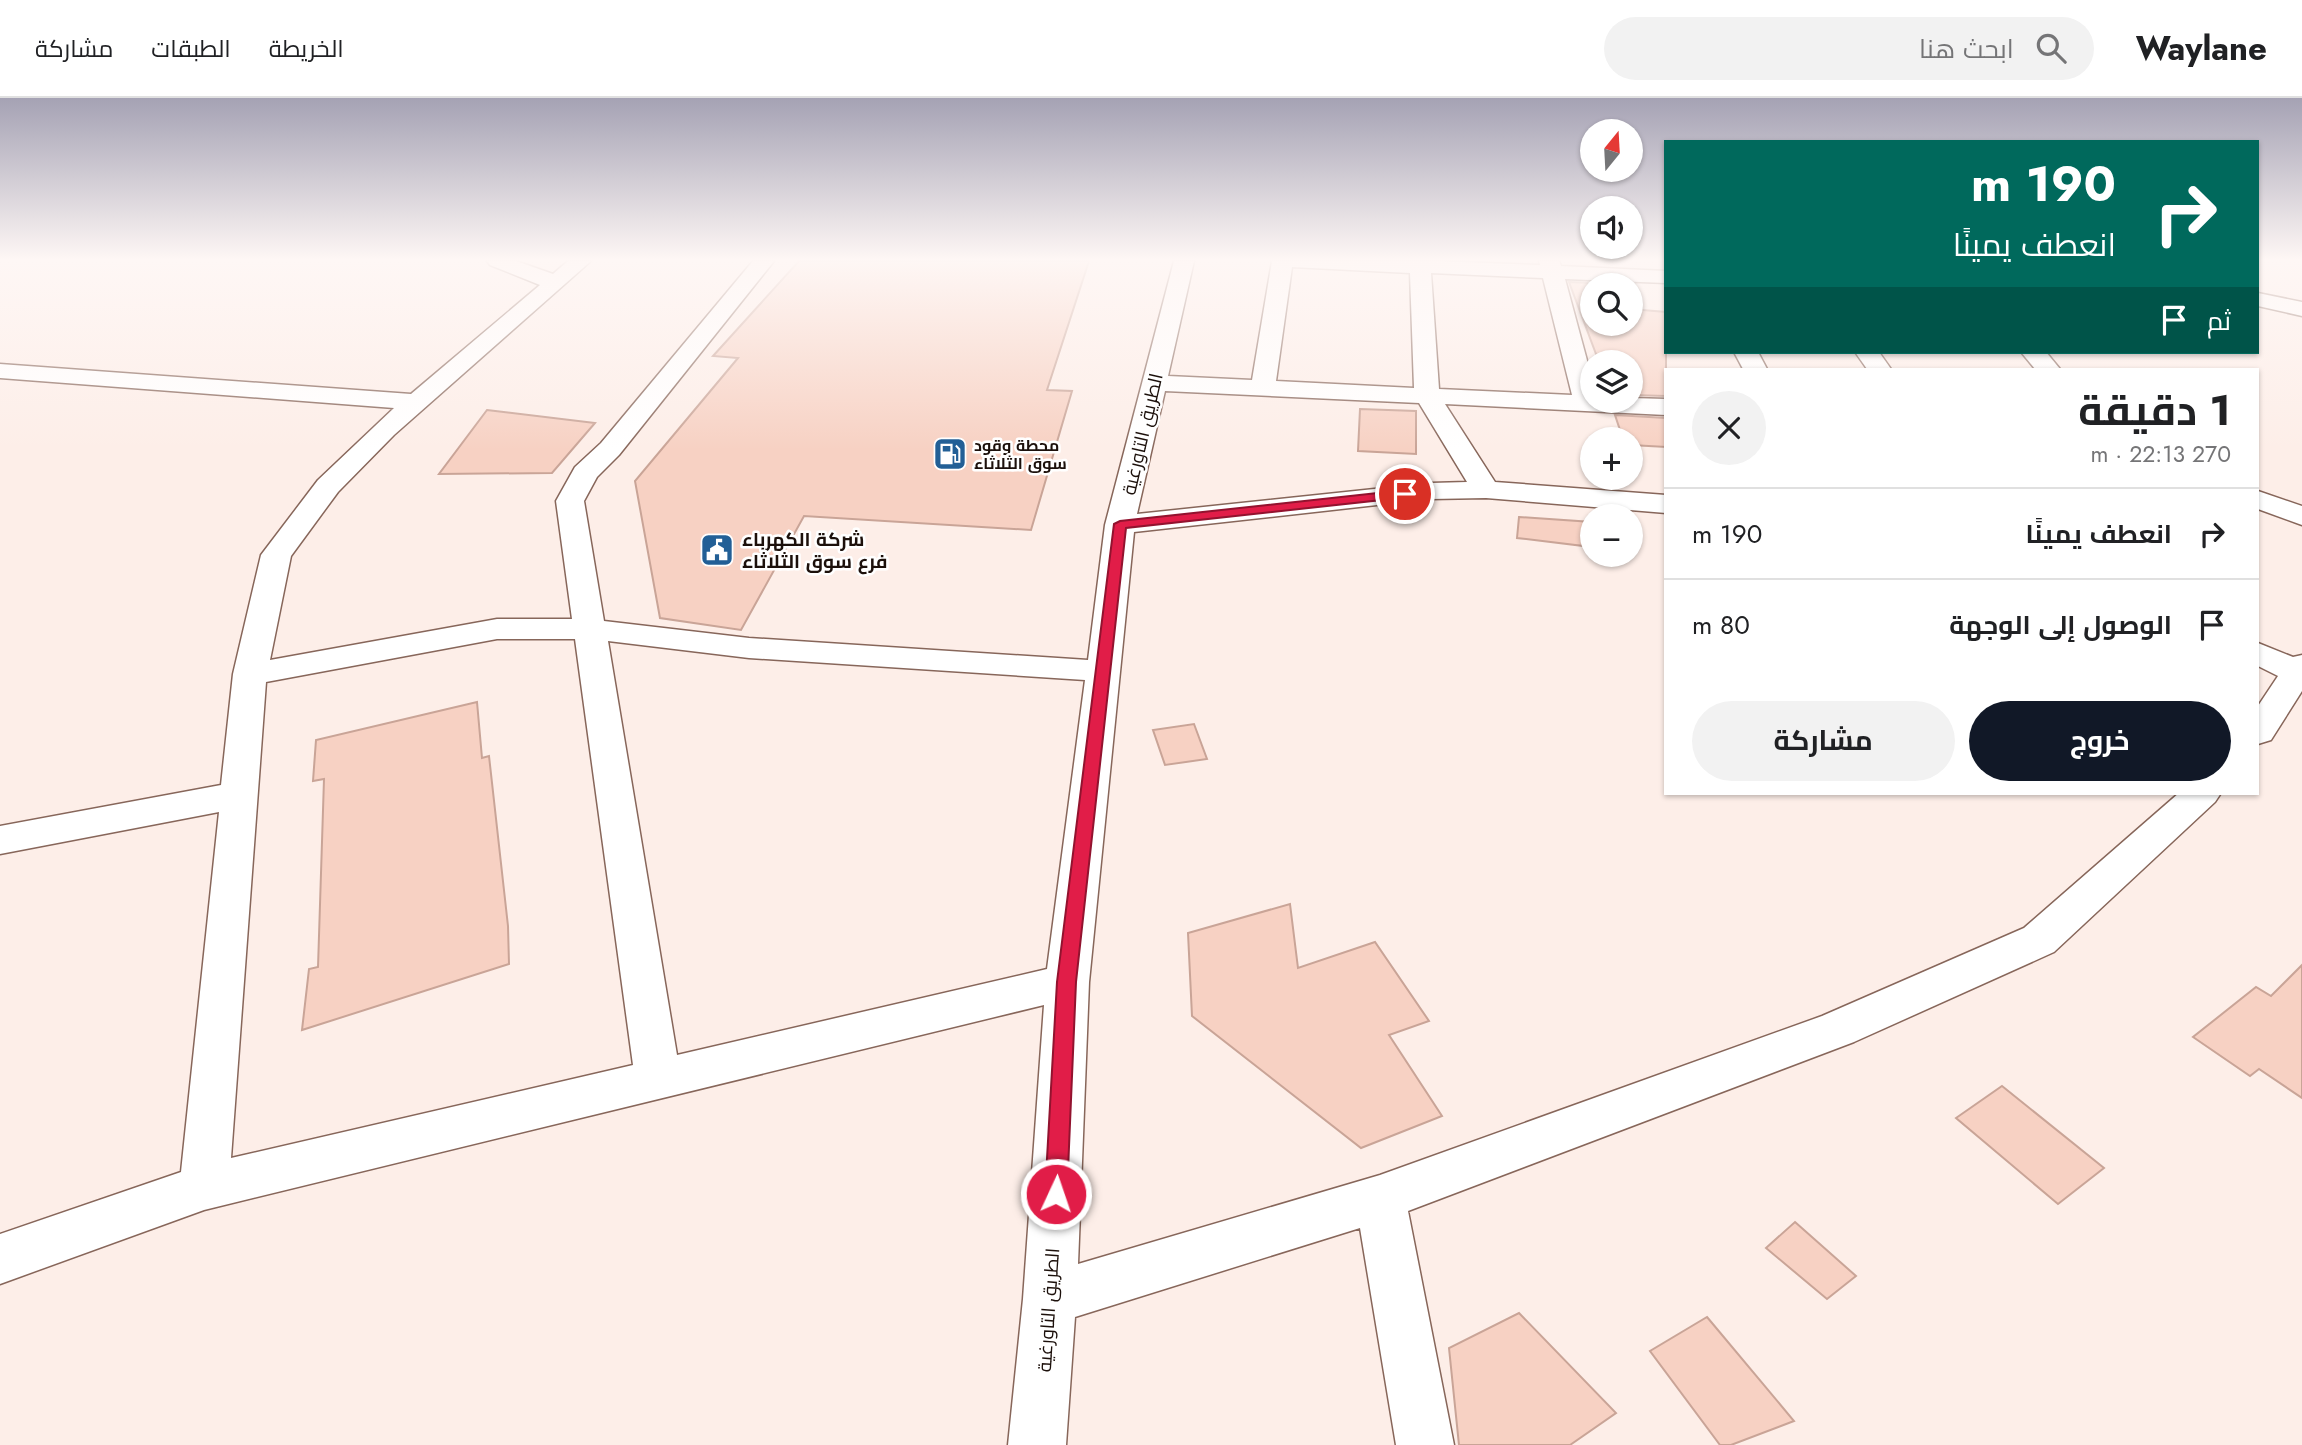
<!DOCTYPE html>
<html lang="ar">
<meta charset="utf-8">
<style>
body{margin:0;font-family:Jost,Cairo,sans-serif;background:#f2f2f2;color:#202124;direction:rtl;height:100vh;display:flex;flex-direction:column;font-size:26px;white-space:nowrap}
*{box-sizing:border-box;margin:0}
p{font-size:23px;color:#757577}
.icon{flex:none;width:38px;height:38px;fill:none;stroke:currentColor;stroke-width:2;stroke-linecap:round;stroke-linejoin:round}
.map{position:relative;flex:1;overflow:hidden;direction:ltr}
.side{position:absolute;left:1664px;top:270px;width:595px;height:427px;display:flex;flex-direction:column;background:#fff;border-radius:0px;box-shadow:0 2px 5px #0004;direction:rtl}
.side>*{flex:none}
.banner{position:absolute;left:1664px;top:42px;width:595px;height:214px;border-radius:0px;box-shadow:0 2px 5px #0004;direction:rtl;background:#00695c;color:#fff;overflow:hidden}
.needle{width:46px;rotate:18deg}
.tools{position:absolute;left:1580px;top:21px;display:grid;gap:14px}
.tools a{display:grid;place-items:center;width:63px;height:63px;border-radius:50%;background:#fff;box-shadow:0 2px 5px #0004;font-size:35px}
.pin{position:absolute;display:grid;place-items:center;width:60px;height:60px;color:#fff;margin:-30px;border:4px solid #fff;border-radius:50%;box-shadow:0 2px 7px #0007}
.me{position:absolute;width:77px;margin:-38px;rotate:3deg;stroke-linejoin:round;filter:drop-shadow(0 0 5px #0008)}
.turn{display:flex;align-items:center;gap:24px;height:147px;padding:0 28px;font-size:32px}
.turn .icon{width:91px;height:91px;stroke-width:2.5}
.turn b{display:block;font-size:49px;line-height:60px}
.then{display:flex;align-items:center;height:66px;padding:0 28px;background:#0003;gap:14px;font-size:26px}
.round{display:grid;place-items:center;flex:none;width:74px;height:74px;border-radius:37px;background:#f2f2f2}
.head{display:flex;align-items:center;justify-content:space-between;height:119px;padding:0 28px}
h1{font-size:42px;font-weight:700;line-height:52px}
.action{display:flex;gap:14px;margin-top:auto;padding:14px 28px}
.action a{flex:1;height:80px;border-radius:42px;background:#111827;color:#fff;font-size:28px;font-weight:700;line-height:80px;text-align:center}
.action a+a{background:#f2f2f2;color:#202124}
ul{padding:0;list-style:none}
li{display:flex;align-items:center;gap:21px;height:91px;padding:0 28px;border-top:2px solid #e0e0e0}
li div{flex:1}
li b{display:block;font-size:26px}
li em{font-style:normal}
header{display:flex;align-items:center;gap:42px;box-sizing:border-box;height:98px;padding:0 35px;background:#fff;border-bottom:2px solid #e0e0e0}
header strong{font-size:33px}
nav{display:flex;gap:38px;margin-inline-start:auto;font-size:24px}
.search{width:490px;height:63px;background:#f2f2f2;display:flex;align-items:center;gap:18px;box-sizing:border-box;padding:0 24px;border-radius:38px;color:#757577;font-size:26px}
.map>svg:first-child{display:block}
.building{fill:#f7d1c3;stroke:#c9a497;stroke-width:2}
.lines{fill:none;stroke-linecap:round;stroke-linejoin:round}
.minor-casing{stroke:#87665a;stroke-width:3}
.minor{fill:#fff;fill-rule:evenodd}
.route{fill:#e11d48;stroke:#92132f;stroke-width:2}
.labels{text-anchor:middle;stroke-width:5;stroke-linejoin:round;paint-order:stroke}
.far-poi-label{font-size:16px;font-weight:bold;fill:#1c100b;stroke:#fff;text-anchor:start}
.street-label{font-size:19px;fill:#1c100b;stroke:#fff}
.poi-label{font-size:19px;font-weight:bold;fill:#1c100b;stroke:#fff;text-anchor:start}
</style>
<header>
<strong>Waylane</strong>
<div class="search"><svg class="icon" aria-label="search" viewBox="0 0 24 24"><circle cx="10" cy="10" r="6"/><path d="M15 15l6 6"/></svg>ابحث هنا</div>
<nav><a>الخريطة</a><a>الطبقات</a><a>مشاركة</a></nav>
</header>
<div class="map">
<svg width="2302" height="1347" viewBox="0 0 2302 1347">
<rect width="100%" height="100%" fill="#fdeee8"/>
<g class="building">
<path d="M799 163H1089L1047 292 1072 293 1031 432 804 418 741 532 660 520 635 383 738 260 713 258Z"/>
<path d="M1569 184 1593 185 1592 226H1631V211L1666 214V298L1631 297V264H1599Z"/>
<path d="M1360 311 1416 313V356L1358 353Z"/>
<path d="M487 312 595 325 552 375 439 376Z"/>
<path d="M1615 317 1666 320V349L1631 347V341H1623Z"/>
<path d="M1519 419 1592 424V449L1517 440Z"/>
<path d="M477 604 482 660 489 658 508 828 509 866 302 932 309 871 318 869 324 681 313 683 316 642Z"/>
<path d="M1194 626 1207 661 1165 667 1153 632Z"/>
<path d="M1290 806 1298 870 1375 844 1429 923 1389 937 1442 1018 1361 1050 1192 918 1188 835Z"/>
<path d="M2302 867V1000L2259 971 2250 978 2193 939 2256 889 2271 898Z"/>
<path d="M2002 988 2104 1070 2058 1106 1956 1020Z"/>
<path d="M1795 1124 1856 1178 1827 1201 1766 1150Z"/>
<path d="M1519 1215 1616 1315 1570 1347H1459L1449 1250Z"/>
<path d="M1707 1219 1794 1323 1731 1347H1720L1650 1253Z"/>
</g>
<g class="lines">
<defs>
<g id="minor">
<path d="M487 163H516L553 176 568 163H591L394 337 338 394 291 458 270 562 497 521H572L556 403 575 369 601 345 753 163H774L619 357 597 379 584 403 604 523 749 540 1088 562 1105 427 1174 163H1194L1168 278 1252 282 1272 163H1436L1540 167 1539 163H1559L1561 168 1666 173V185L1565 181 1592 281V303H1631V300L1666 301V317L1445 306 1495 384 1666 397V415L1486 400 1431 401 1134 434 1089 884 1078 1166 1380 1077 1822 918 2024 830 2179 695H2221L2215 704 2054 854 1854 944 1408 1113 1454 1347H1396L1360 1130 1075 1219 1066 1347H1008L1023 1201 1044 907 204 1112 0 1186V1136L181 1074 219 714 0 756V728L221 687 233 576 261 457 318 382 394 310 0 280V266L411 296 540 187 490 167ZM1292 169 1410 175 1414 290 1276 283ZM1431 175 1543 180 1572 297 1439 291ZM1165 293 1419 305 1467 384 1431 385 1137 416ZM497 541H575L633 967 231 1060 266 584ZM608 543 749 560 1085 582 1047 871 677 957Z"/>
<path d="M2258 195 2302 204V218L2258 208Z"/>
<path d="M1734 254H1758L1767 271H1743Z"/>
<path d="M1855 254H1879L1891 271H1867Z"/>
<path d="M2021 254H2046L2060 271H2035Z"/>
<path d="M2258 393 2302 408V427L2258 411Z"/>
<path d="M2258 545 2293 559 2302 557V593L2271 642 2258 646V608L2278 578 2258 568Z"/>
</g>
</defs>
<use href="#minor" class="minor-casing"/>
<use href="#minor" class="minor"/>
</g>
<linearGradient id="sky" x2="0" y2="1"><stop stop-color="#a5a2b4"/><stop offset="0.46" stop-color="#fef7f5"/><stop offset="1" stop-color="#fef7f5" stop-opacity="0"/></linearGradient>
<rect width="2302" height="352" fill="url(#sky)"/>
<path class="route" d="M1405 392 1409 393V399L1126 430 1076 884 1067 1096 1063 1103 1056 1106 1048 1103 1045 1096 1057 884 1114 426 1120 423Z"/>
<defs>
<symbol id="fuel-square" viewBox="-11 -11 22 22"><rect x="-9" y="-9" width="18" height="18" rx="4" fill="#225f96" stroke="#fff"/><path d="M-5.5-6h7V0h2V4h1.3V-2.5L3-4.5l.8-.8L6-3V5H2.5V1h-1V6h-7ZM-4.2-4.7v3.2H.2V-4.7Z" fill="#fff"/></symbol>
<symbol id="civic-square" viewBox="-11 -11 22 22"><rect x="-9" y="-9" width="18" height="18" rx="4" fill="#225f96" stroke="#fff"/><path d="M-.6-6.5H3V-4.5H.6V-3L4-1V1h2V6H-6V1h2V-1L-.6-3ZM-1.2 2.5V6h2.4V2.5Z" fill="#fff"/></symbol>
</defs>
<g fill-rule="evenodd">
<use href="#fuel-square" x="931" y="337" width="38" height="38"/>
<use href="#civic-square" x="698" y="433" width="38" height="38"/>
</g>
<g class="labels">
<g class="far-poi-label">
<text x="974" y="353">محطة وقود<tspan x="974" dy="18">سوق الثلاثاء</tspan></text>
</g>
<g class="street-label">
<text transform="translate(1142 336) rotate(-77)" y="7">الطريق التاورغية</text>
<text transform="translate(1048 1212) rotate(-86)" y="7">الطريق التاورغية</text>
</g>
<g class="poi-label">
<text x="742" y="448">شركة الكهرباء<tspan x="742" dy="22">فرع سوق الثلاثاء</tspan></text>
</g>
</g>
</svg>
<div class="tools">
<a><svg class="needle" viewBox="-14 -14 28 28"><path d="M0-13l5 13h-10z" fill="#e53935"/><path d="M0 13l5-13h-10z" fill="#757577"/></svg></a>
<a><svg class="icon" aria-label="sound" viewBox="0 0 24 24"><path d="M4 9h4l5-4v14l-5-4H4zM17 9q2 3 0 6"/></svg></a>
<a><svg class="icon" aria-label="search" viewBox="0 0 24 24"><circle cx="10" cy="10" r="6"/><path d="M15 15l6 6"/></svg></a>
<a><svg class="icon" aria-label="layers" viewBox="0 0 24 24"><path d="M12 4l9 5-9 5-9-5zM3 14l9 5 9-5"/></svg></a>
<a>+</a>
<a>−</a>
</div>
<div class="pin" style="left:1405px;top:396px;background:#d93025"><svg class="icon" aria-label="arrive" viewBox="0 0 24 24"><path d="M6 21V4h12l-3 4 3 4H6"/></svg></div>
<svg class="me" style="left:1056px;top:1096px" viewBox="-20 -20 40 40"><circle r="17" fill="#e11d48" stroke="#fff" stroke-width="3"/><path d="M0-11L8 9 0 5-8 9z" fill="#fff"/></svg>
<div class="banner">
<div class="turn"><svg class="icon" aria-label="right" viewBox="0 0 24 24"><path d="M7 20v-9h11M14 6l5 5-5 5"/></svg><div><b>190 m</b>انعطف يمينًا</div></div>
<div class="then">ثم<svg class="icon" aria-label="arrive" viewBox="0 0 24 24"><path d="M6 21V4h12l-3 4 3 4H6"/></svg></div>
</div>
<section class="side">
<div class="head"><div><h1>1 دقيقة</h1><p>270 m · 22:13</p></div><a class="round"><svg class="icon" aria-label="close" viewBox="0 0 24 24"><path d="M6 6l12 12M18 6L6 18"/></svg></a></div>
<ul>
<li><svg class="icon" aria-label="right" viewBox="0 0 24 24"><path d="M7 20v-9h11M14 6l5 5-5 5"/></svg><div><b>انعطف يمينًا</b></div><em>190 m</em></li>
<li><svg class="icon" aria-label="arrive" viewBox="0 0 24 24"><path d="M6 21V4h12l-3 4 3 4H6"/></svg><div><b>الوصول إلى الوجهة</b></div><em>80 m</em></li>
</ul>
<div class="action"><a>خروج</a><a>مشاركة</a></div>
</section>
</div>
